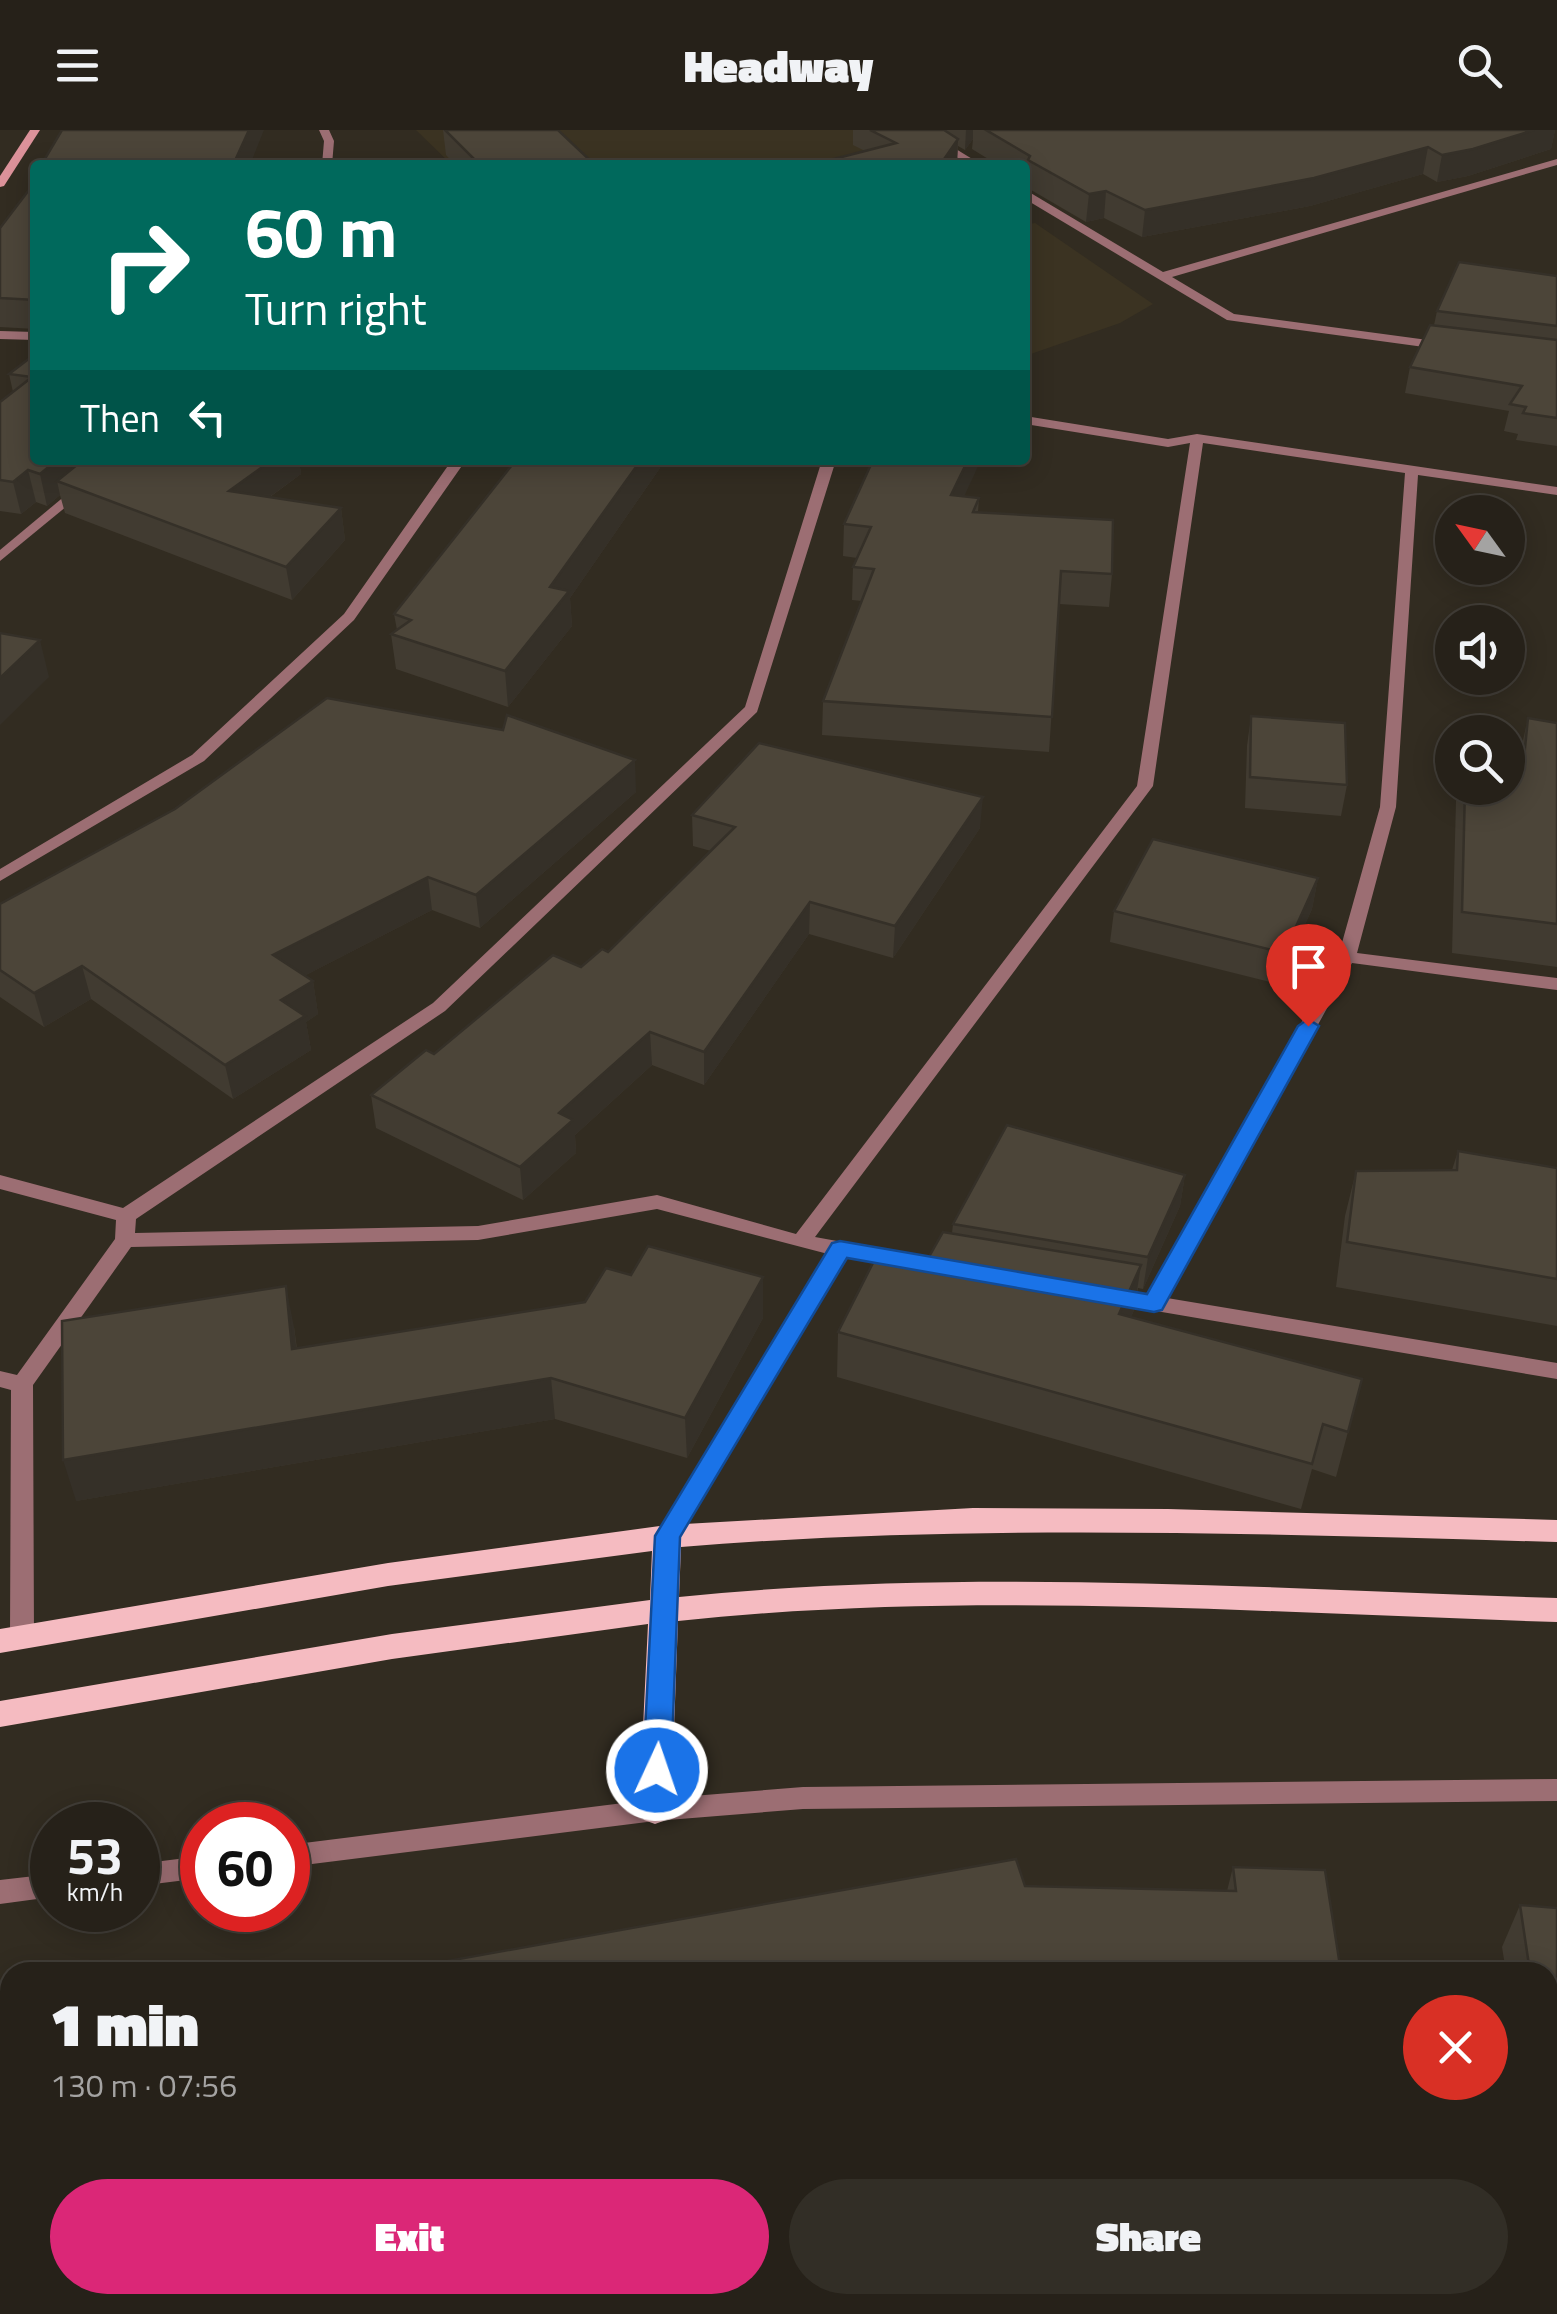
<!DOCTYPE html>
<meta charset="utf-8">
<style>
body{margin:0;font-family:"Titillium Web",sans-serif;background:#322e26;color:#f1f3f6;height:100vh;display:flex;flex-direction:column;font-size:38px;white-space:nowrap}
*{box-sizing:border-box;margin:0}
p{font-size:32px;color:#a4a3a2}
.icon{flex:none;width:55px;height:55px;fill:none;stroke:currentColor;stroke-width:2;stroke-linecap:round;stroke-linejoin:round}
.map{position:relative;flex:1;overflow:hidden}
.details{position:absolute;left:0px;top:1832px;width:1558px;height:352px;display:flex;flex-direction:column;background:#262119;border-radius:30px 30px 0 0;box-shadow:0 5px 25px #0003,0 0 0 2px #423e38}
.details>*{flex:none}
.top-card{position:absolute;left:30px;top:30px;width:1000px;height:305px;border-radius:10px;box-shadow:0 5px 25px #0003,0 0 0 2px #423e38;background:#00695c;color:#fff;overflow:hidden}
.needle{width:65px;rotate:303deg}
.controls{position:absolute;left:1435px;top:365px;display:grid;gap:20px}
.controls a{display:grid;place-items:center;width:90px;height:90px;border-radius:50%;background:#262119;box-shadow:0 5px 25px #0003,0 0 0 2px #423e38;font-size:50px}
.speed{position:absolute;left:30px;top:1672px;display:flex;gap:20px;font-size:50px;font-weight:700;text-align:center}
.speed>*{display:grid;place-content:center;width:130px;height:130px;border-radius:50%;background:#262119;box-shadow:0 5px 25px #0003,0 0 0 2px #423e38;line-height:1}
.speed small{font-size:25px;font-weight:400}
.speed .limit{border:15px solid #d22;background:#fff;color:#111}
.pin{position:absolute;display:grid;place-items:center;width:85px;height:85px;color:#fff;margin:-102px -42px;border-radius:50% 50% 50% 0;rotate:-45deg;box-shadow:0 0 10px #0007}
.pin .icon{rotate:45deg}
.me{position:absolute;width:110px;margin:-55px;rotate:3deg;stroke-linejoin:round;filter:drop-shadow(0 0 8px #0008)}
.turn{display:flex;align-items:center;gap:35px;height:210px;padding:0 50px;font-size:45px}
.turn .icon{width:130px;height:130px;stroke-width:2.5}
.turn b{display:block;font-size:70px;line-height:85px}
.then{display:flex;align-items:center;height:95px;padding:0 50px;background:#0003;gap:20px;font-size:38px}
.round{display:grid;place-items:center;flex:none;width:105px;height:105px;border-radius:52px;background:#322e26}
.overview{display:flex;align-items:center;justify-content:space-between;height:170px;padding:0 50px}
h1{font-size:60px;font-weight:800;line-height:75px}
.button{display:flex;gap:20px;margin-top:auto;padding:20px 50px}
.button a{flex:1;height:115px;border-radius:60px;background:#db2777;color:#fff;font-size:40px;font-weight:800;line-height:115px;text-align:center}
.button a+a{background:#322e26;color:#f1f3f6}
header{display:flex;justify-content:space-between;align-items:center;height:130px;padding:0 50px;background:#262119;font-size:45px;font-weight:800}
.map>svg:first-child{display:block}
.education{fill:#3b3322}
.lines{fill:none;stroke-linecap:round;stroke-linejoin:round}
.lane{fill:#9c6e73;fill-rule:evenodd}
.street{fill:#9c6e73;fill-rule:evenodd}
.secondary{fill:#dc929a;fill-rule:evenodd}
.primary{fill:#f5bbc1;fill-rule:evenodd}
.wall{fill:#413b31}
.shaded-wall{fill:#353028}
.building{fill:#4c4539;stroke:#353028;stroke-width:2.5}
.route{fill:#1a73e8;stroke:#114b97;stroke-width:2.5}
</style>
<header><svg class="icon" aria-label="menu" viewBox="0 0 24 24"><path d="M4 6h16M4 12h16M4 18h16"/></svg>Headway<svg class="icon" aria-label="search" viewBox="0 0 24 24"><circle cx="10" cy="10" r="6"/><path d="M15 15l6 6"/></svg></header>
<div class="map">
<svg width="1557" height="2184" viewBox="0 0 1557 2184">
<rect width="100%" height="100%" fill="#322c21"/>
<g class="education">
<path d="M416 0H886L950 35H452Z"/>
<path d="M1035 93 1153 174 1120 193 1025 226V95Z"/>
</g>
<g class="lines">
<g class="lane">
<path d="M1557 1649V1671L803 1679 655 1691 288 1737V1715L655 1669 803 1657Z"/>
<path d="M202 1726V1748L138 1756V1734Z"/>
<path d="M52 1744V1767L0 1774V1750Z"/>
</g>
<g class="street">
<path d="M319 0H329L334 11 332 35H322L324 11Z"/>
<path d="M913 0H925L982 35H969Z"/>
<path d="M1557 29V35L1172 147 1234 184 1450 213V219L1446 220 1227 190 1025 69V61L1029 62 1163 142Z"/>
<path d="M0 201 35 202V210L0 209Z"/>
<path d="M1025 286 1168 309 1197 304 1557 357V365L1418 345 1396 677 1357 823 1557 848V860L1352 833 1167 1168 1557 1233V1249L1109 1173 1099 1166 1109 1159 1149 1165 1338 827 1380 677 1405 343 1203 313 1153 656 815 1107 903 1123 913 1130 910 1135 903 1137 846 1127 675 1412 667 1415 659 1412 656 1406 828 1124 657 1079 478 1110 131 1117 33 1255 34 1507 30 1514 22 1517 14 1514 10 1507 11 1260 0 1257V1241L17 1245 115 1109 116 1090 0 1059V1045L123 1078 433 873 745 577 822 330H836L757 582 445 881 136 1089 135 1103 478 1096 657 1065 796 1104 1137 656 1190 313 1168 317 1025 294Z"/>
<path d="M108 330H123L0 431V420Z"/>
<path d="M452 330H466L354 490 204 631 0 751V739L192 625 344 484Z"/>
<path d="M1548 2166H1557V2184H1453L1449 2175H1548Z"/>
<path d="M935 2175H1009L1005 2184H931Z"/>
<path d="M1105 2175H1137L1141 2184H1109Z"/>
</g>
<path class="secondary" d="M30 0H40L4 56 0 57V46Z"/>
<path class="primary" d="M973 1378 1168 1379 1557 1390V1412C1264 1404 973 1393 681 1417L679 1467C970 1437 1266 1459 1557 1468V1492C1265 1483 969 1460 678 1491L671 1680 666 1690 655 1694 644 1690 639 1680 648 1494 392 1529 0 1597V1571L392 1504 650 1470 652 1421 388 1456 0 1523V1499L388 1433 667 1395Z"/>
</g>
<g class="wall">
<path d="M443 0H558L595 35H455L446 25Z"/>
<path d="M853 0H1555L1551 19 1468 46 1437 52 1423 44 1310 76 1142 107 1104 88 1086 92 1026 57 1025 35H998L972 19 973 9 965 20 958 16 957 32 955 35H826V31L865 21 853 15Z"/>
<path d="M35 52V199L0 197V98Z"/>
<path d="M1557 146V316L1516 310 1518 304 1504 301 1509 281 1405 263 1410 237 1434 195 1437 181Z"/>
<path d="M35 224V330H299L301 344 270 367 341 378 345 410 292 470 65 383 60 365 47 376 36 372 21 384 0 381V272L13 262 9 244Z"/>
<path d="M516 330H660V338L570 468 572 496 508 577 396 539 391 504 397 500 394 484Z"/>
<path d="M964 366 979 368 978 382 1112 444 1109 477 1059 474 1049 622 822 605 823 571 862 471 852 470 853 437 857 428 843 426 844 394Z"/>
<path d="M1251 586 1347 655 1341 686 1245 678 1247 616Z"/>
<path d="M1528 588 1557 593V837L1452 823 1456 671 1459 658H1508L1517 637Z"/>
<path d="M636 662 480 798 432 780 304 846 313 851 318 884 306 892 311 920 233 969 91 869 44 897 0 867V774Z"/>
<path d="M692 685 980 698 893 828 809 804 704 955 652 935 575 1005 576 1023 523 1070 376 998 371 965 434 924 608 822 711 721 693 716Z"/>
<path d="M1318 748 1312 779 1278 854 1110 812 1114 781Z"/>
<path d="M1458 1021 1557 1038V1196L1336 1157 1345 1086 1356 1041 1452 1040Z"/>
<path d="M1185 1045 1180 1076 1143 1159 1138 1158 1134 1180 1131 1187 1362 1249 1336 1347 1312 1339 1301 1379 837 1247 838 1202 926 1132 952 1103 953 1094Z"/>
<path d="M631 1145 763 1147V1188L687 1328 555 1289 76 1371 294 1197 297 1219 585 1172Z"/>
<path d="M1233 1737 1341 1842 1025 1756 1227 1761Z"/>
<path d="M1520 1775 1557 1778V2063L1548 2062V1842H1506L1502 1817Z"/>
<path d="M10 2175H197V2184H0Z"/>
</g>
<g class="shaded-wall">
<path d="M249 0H264L250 35H233Z"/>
<path d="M966 0H973V9L965 20Z"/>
<path d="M1532 0H1555L1551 19 1468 46 1437 52 1442 25Z"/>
<path d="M958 9 957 32 955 35H940Z"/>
<path d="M1428 17 1423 44 1310 76 1142 107 1145 80Z"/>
<path d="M1106 61 1104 88 1086 92 1089 64Z"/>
<path d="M57 330H102L57 351 60 365 47 376 40 344Z"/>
<path d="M272 330H299L301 344 234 393 229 361Z"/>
<path d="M641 330H660V338L570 468 572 496 508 577 505 541 550 457Z"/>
<path d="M968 330H981L950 397 951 365Z"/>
<path d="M28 340 36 372 21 384 13 352Z"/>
<path d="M341 378 345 410 292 470 286 437Z"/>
<path d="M40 510 49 547 0 595V548Z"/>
<path d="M635 630 636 662 480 798 476 765Z"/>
<path d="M983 667 980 698 893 828 895 796Z"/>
<path d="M428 747 432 780 279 859 273 825Z"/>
<path d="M1318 748 1312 779 1278 854 1284 823Z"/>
<path d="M810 772 809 804 704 955V922Z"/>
<path d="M82 836 91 869 44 897 34 863Z"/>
<path d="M313 851 318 884 306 892 311 920 233 969 225 935 281 870Z"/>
<path d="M650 902 652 935 575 1005 576 1023 523 1070 520 1037 559 983Z"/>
<path d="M1185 1045 1180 1076 1143 1159 1148 1127Z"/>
<path d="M1141 1135 1134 1180 1113 1229 1119 1184Z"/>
<path d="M763 1147V1188L687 1328 685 1288Z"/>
<path d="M286 1156 294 1197 301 1260 292 1219Z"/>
<path d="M551 1248 555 1289 76 1371 63 1330Z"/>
<path d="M179 2175H197V2184H183Z"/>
</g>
<g class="building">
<path d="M62 0H249L233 35H48L51 32H43Z"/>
<path d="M445 0H558L595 35H480Z"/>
<path d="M870 0H944L958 9 940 35H833L826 31 896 13Z"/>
<path d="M986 0H1534L1473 19 1442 25 1428 17 1314 48 1145 80 1106 61 1089 64 1028 30 1030 26Z"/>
<path d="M35 52V170L0 168V98Z"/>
<path d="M1459 132 1557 146V196L1437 181Z"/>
<path d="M1430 195 1557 210V288L1523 283 1526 277 1510 274 1522 256 1410 237Z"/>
<path d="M35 224V330H57L40 344 28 340 13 352 0 350V272L32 247 9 244Z"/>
<path d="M83 330H272L229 361 341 378 286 437 57 351Z"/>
<path d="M516 330H641L550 457 569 461 505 541 391 504 411 490 394 484Z"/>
<path d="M873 330H968L951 365 979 368 973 382 1113 390 1112 444 1061 441 1052 587 823 571 874 439 853 437 871 397 844 394Z"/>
<path d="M0 503 40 510 0 548Z"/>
<path d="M327 568 503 600 507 585 635 630 476 765 428 747 273 825 313 851 281 870 305 886 225 935 82 836 34 863 0 840V774L175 679Z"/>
<path d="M1251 586 1345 593 1347 655 1250 647Z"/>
<path d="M1528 588 1557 593V794L1462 782 1465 658H1508V636L1523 638Z"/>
<path d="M759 613 983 667 895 796 810 772 704 922 650 902 559 983 573 990 520 1037 371 965 426 920 434 924 553 825 581 837 602 819 608 822 735 697 692 685Z"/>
<path d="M1153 709 1318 748 1284 823 1114 781Z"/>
<path d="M1007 995 1185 1045 1148 1127 953 1094Z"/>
<path d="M1458 1021 1557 1038V1149L1347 1112 1356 1041 1457 1040Z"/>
<path d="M943 1102 1141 1135 1119 1184 1362 1249 1348 1302 1323 1294 1312 1334 838 1202 880 1119 926 1132Z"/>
<path d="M648 1116 763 1147 685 1288 551 1248 63 1330 62 1191 286 1156 292 1219 585 1172 606 1138 631 1145Z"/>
<path d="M1016 1729 1025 1756 1236 1761 1233 1737 1325 1740 1341 1842H421L420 1836Z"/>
<path d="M1520 1775 1557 1778V2015L1548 1954V1842H1530Z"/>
<path d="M10 1932V2175H150L91 2184H0V1933Z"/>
</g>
<path class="route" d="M1308 889 1319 896 1162 1180 1154 1182 847 1128 680 1407 671 1640 667 1648 657 1652 647 1648 643 1640 655 1406 832 1113 840 1111 1147 1164 1298 896Z"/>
</svg>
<div class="controls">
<a><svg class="needle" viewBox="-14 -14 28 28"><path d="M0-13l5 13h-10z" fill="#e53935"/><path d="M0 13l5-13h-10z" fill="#a4a3a2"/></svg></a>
<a><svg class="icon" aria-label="sound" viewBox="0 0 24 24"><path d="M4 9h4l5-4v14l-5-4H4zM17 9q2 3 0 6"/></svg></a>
<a><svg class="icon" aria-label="search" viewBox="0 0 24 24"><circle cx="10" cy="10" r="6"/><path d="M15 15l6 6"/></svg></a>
</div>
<div class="speed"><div>53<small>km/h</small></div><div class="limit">60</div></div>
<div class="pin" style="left:1308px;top:896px;background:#d93025"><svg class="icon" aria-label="arrive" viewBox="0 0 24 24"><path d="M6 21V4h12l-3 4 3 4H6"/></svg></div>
<svg class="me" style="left:657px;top:1640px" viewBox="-20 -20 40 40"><circle r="17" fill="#1a73e8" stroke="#fff" stroke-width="3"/><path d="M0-11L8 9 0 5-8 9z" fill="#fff"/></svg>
<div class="top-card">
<div class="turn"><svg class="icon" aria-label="right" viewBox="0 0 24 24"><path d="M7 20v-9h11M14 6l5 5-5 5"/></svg><div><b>60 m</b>Turn right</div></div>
<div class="then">Then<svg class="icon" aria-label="left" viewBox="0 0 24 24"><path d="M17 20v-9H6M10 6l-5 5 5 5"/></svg></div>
</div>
<section class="details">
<div class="overview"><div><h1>1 min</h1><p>130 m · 07:56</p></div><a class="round" style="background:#d93025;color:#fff"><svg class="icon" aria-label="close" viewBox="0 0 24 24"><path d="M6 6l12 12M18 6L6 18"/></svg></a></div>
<div class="button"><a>Exit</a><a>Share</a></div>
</section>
</div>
